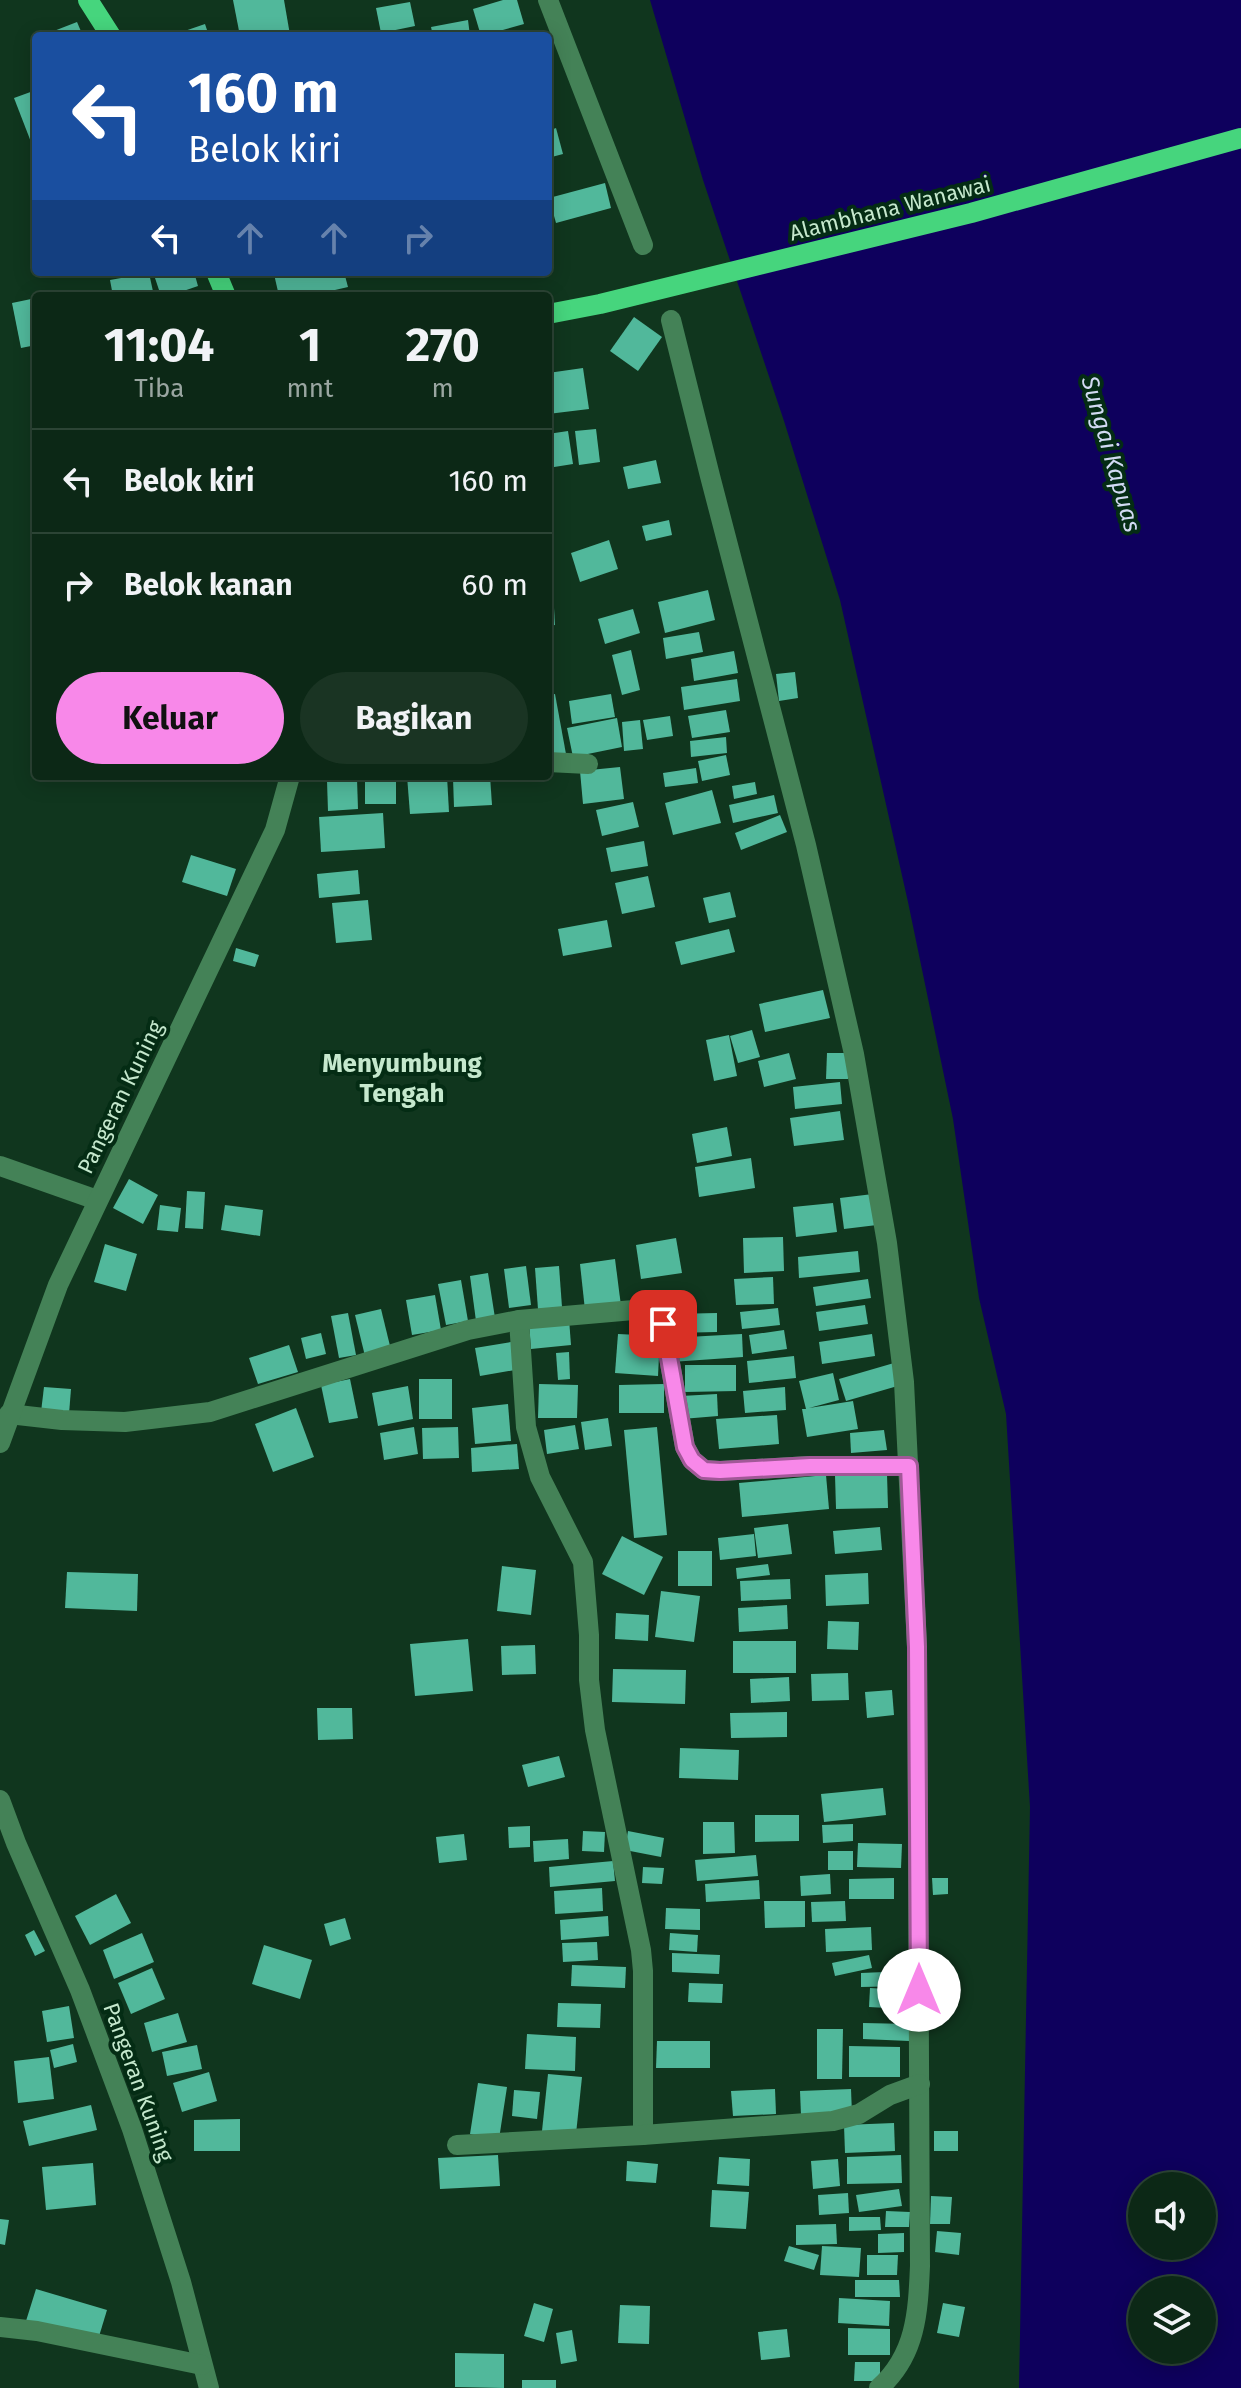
<!DOCTYPE html>
<html lang="id">
<style>
body{margin:0;font-family:"Fira Sans",sans-serif;background:#1a3423;color:#f1f3f6;height:100vh;display:flex;flex-direction:column;font-size:30px;white-space:nowrap}
*{box-sizing:border-box;margin:0}
p{font-size:26px;color:#9aa6a1}
.icon{flex:none;width:44px;height:44px;fill:none;stroke:currentColor;stroke-width:2;stroke-linecap:round;stroke-linejoin:round}
.map{position:relative;flex:1;overflow:hidden}
.panel{position:absolute;left:32px;top:292px;width:520px;height:488px;display:flex;flex-direction:column;background:#0c2816;border-radius:8px;box-shadow:0 4px 20px #0003,0 0 0 2px #2c4435}
.panel>*{flex:none}
.hud{position:absolute;left:32px;top:32px;width:520px;height:244px;border-radius:8px;box-shadow:0 4px 20px #0003,0 0 0 2px #2c4435;background:#1a4fa0;color:#fff;overflow:hidden}
.tools{position:absolute;left:1128px;top:2172px;display:grid;gap:16px}
.tools a{display:grid;place-items:center;width:88px;height:88px;border-radius:50%;background:#0c2816;box-shadow:0 4px 20px #0003,0 0 0 2px #2c4435;font-size:40px}
.pin{position:absolute;display:grid;place-items:center;width:68px;height:68px;color:#fff;margin:-34px;border-radius:16px;box-shadow:0 4px 12px #0006}
.me{position:absolute;width:88px;margin:-44px;rotate:0deg;stroke-linejoin:round;filter:drop-shadow(0 0 6px #0008)}
.turn{display:flex;align-items:center;gap:28px;height:168px;padding:0 24px;font-size:36px}
.turn .icon{width:104px;height:104px;stroke-width:2.5}
.turn b{display:block;font-size:56px;line-height:68px}
.lanes{display:flex;align-items:center;height:76px;padding:0 24px;background:#0003;justify-content:center;gap:40px;direction:ltr}
.lanes .off{opacity:.35}
.eta{display:flex;justify-content:space-evenly;align-items:center;height:136px;text-align:center}
.eta b{font-size:48px;font-weight:700;line-height:56px}
.action{display:flex;gap:16px;margin-top:auto;padding:16px 24px}
.action a{flex:1;height:92px;border-radius:48px;background:#f888e9;color:#111;font-size:32px;font-weight:700;line-height:92px;text-align:center}
.action a+a{background:#1a3423;color:#f1f3f6}
ul{padding:0;list-style:none}
li{display:flex;align-items:center;gap:24px;height:104px;padding:0 24px;border-top:2px solid #2c4435}
li div{flex:1}
li b{display:block;font-size:30px}
li em{font-style:normal}
.map>svg:first-child{display:block}
.water{fill:#0e005d;fill-rule:evenodd}
.building{fill:#51b89b}
.lines{fill:none;stroke-linecap:round;stroke-linejoin:round}
.minor{stroke:#448257;stroke-width:20}
.major{stroke:#46d57d;stroke-width:20}
.route-casing{stroke:#a15897;stroke-width:20}
.route{stroke:#f888e9;stroke-width:14}
.labels{text-anchor:middle;stroke-width:8;stroke-linejoin:round;paint-order:stroke}
.street-label{font-size:22px;fill:#c5e8cd;stroke:#042c14}
.water-label{font-size:24px;font-style:italic;fill:#d2daf3;stroke:#042c14}
.quarter-label{font-size:26px;font-weight:bold;fill:#c5e8cd;stroke:#042c14}
</style>
<div class="map">
<svg width="1241" height="2388" viewBox="0 0 1241 2388">
<rect width="100%" height="100%" fill="#10361e"/>
<path class="water" d="M650 0H1241V2388H1019L1030 1807 1006 1414 979 1298 953 1119 908 902 840 600 784 421 703 180ZM1142 2186H1202V2246H1142ZM1142 2290H1202V2350H1142Z"/>
<g class="building">
<path d="M233 0H284L290 35 240 36Z"/>
<path d="M503 0H517L524 24 481 36 473 9Z"/>
<path d="M410 2 415 26 381 33 376 8Z"/>
<path d="M468 20 470 36H433L431 27Z"/>
<path d="M77 22 83 36H41Z"/>
<path d="M205 24 209 36H170Z"/>
<path d="M36 90V140L31 142 14 98Z"/>
<path d="M556 128 563 154 548 158V131Z"/>
<path d="M605 183 611 208 556 223 549 198Z"/>
<path d="M153 272H194L198 286 169 296H161Z"/>
<path d="M281 272H344L348 287 309 296H279L274 274Z"/>
<path d="M149 273 154 296H113L110 280Z"/>
<path d="M36 298V345L21 348 12 303Z"/>
<path d="M634 317 662 337 638 371 610 351Z"/>
<path d="M583 368 589 409 548 414V373Z"/>
<path d="M596 429 600 462 579 465 575 431Z"/>
<path d="M568 431 573 464 548 468V434Z"/>
<path d="M656 460 661 483 628 489 623 467Z"/>
<path d="M669 520 672 535 646 541 642 526Z"/>
<path d="M609 540 618 569 580 582 571 553Z"/>
<path d="M708 590 715 620 665 633 658 602Z"/>
<path d="M548 591H553L555 625 548 626Z"/>
<path d="M633 609 640 633 605 644 598 619Z"/>
<path d="M699 632 703 652 666 659 663 638Z"/>
<path d="M631 650 640 690 622 695 612 655Z"/>
<path d="M734 651 738 673 694 681 691 659Z"/>
<path d="M795 672 798 698 779 701 776 674Z"/>
<path d="M737 679 740 701 684 710 681 687Z"/>
<path d="M555 694 566 754 548 757V695Z"/>
<path d="M611 694 615 717 572 724 569 701Z"/>
<path d="M726 710 730 732 692 738 688 716Z"/>
<path d="M670 716 673 736 647 740 643 720Z"/>
<path d="M617 718 622 747 573 757 567 728Z"/>
<path d="M640 720 643 749 624 751 622 722Z"/>
<path d="M726 737 727 753 691 757 690 741Z"/>
<path d="M726 755 730 775 702 781 698 761Z"/>
<path d="M620 767 624 799 583 804 580 771Z"/>
<path d="M696 768 698 783 665 787 663 773Z"/>
<path d="M407 776H447L449 812 410 814Z"/>
<path d="M490 776 492 805 454 807 453 778Z"/>
<rect x="365" y="777" width="31" height="27"/>
<path d="M357 779 358 809 328 811 327 781Z"/>
<path d="M755 782 757 794 734 799 732 786Z"/>
<path d="M712 790 721 823 673 835 665 803Z"/>
<path d="M774 795 778 813 733 823 729 805Z"/>
<path d="M633 802 639 827 602 836 596 810Z"/>
<path d="M383 813 385 848 321 852 319 817Z"/>
<path d="M780 815 787 832 741 850 735 833Z"/>
<path d="M644 841 648 866 611 872 606 848Z"/>
<path d="M191 855 236 869 227 896 182 882Z"/>
<path d="M358 870 360 894 319 898 317 874Z"/>
<path d="M648 876 655 907 622 914 615 883Z"/>
<path d="M730 892 736 917 709 923 703 898Z"/>
<path d="M368 900 372 940 336 943 332 903Z"/>
<path d="M607 920 612 947 563 956 558 929Z"/>
<path d="M729 929 735 952 681 965 675 942Z"/>
<path d="M236 948 259 955 255 967 233 961Z"/>
<path d="M823 990 830 1018 765 1032 759 1004Z"/>
<path d="M752 1030 760 1057 738 1063 730 1036Z"/>
<path d="M729 1035 737 1076 714 1081 706 1040Z"/>
<path d="M789 1053 796 1079 764 1087 758 1061Z"/>
<path d="M827 1053H849L848 1079H826Z"/>
<path d="M840 1082 842 1104 795 1109 793 1087Z"/>
<path d="M840 1111 844 1140 794 1146 790 1118Z"/>
<path d="M727 1127 732 1156 697 1163 692 1134Z"/>
<path d="M751 1158 755 1188 699 1197 695 1167Z"/>
<path d="M129 1179 158 1195 143 1224 113 1208Z"/>
<path d="M187 1191 205 1192 203 1229 185 1228Z"/>
<path d="M873 1194 877 1225 844 1229 840 1198Z"/>
<path d="M833 1203 837 1232 796 1237 793 1207Z"/>
<path d="M160 1205 181 1208 178 1232 157 1230Z"/>
<path d="M225 1205 263 1210 260 1236 221 1230Z"/>
<path d="M783 1237 784 1271 744 1273 743 1238Z"/>
<path d="M676 1238 682 1273 641 1279 636 1245Z"/>
<path d="M105 1244 137 1254 126 1291 94 1282Z"/>
<path d="M858 1251 860 1272 799 1278 798 1257Z"/>
<path d="M615 1259 621 1306 585 1310 580 1264Z"/>
<path d="M526 1266 531 1305 509 1308 504 1269Z"/>
<path d="M559 1266 562 1307 538 1309 535 1268Z"/>
<path d="M488 1273 495 1318 476 1321 470 1276Z"/>
<path d="M773 1277 774 1304 736 1305 734 1279Z"/>
<path d="M868 1279 871 1298 816 1306 813 1287Z"/>
<path d="M461 1280 468 1321 446 1325 438 1284Z"/>
<path d="M435 1295 441 1330 412 1335 406 1300Z"/>
<path d="M865 1305 868 1324 819 1331 816 1312Z"/>
<path d="M778 1308 780 1325 742 1329 740 1312Z"/>
<path d="M381 1309 391 1350 365 1356 355 1315Z"/>
<path d="M348 1313 356 1355 339 1358 331 1316Z"/>
<path d="M717 1313V1332L673 1333 672 1314Z"/>
<path d="M569 1319 571 1345 531 1349 529 1323Z"/>
<path d="M784 1330 787 1349 752 1354 749 1335Z"/>
<path d="M321 1333 326 1354 306 1359 301 1338Z"/>
<path d="M618 1334 660 1336 658 1376 615 1373Z"/>
<path d="M742 1334 743 1357 671 1362 669 1338Z"/>
<path d="M872 1334 875 1356 822 1364 819 1342Z"/>
<path d="M511 1342 515 1370 480 1376 475 1348Z"/>
<path d="M289 1345 298 1372 258 1384 249 1358Z"/>
<path d="M569 1352 570 1379 558 1380 556 1353Z"/>
<path d="M794 1356 796 1378 749 1383 747 1361Z"/>
<path d="M894 1363 901 1385 846 1401 839 1379Z"/>
<path d="M685 1365H736V1391L685 1392Z"/>
<path d="M833 1373 839 1400 809 1408 853 1401 858 1429 807 1437 802 1409H806L799 1381Z"/>
<path d="M350 1379 358 1418 329 1423 321 1385Z"/>
<rect x="419" y="1379" width="33" height="40"/>
<path d="M539 1384 578 1385 577 1418H538Z"/>
<path d="M664 1384V1413H619V1385Z"/>
<path d="M408 1386 413 1419 378 1426 372 1393Z"/>
<path d="M44 1387 71 1389 69 1414 41 1412Z"/>
<path d="M785 1387 786 1410 745 1413 743 1391Z"/>
<path d="M717 1394 718 1416 682 1419 681 1396Z"/>
<path d="M508 1404 511 1441 475 1444 472 1408Z"/>
<path d="M296 1408 314 1457 273 1472 255 1424Z"/>
<path d="M777 1415 779 1444 719 1449 716 1419Z"/>
<path d="M608 1418 612 1446 585 1450 581 1422Z"/>
<path d="M575 1425 579 1449 547 1454 544 1430Z"/>
<path d="M414 1427 418 1454 384 1460 380 1433Z"/>
<path d="M458 1427 459 1458 423 1459 422 1428Z"/>
<path d="M657 1427 667 1535 634 1538 624 1430Z"/>
<path d="M884 1430 887 1450 851 1453 850 1433Z"/>
<path d="M517 1444 519 1469 472 1472 471 1448Z"/>
<path d="M887 1474 888 1508 836 1509 835 1475Z"/>
<path d="M826 1475 829 1509 742 1517 739 1483Z"/>
<path d="M788 1524 792 1554 758 1558 754 1528Z"/>
<path d="M880 1527 882 1550 835 1554 833 1531Z"/>
<path d="M754 1534 756 1556 720 1560 718 1538Z"/>
<path d="M622 1536 663 1557 644 1595 602 1574Z"/>
<rect x="678" y="1551" width="34" height="35"/>
<path d="M768 1564 770 1575 737 1579 736 1568Z"/>
<path d="M502 1566 536 1570 531 1615 497 1611Z"/>
<path d="M67 1572 138 1574 137 1611 65 1608Z"/>
<path d="M868 1573 869 1604 826 1606 825 1575Z"/>
<path d="M790 1579 791 1599 741 1601 740 1581Z"/>
<path d="M661 1591 700 1596 694 1642 655 1637Z"/>
<path d="M787 1605 788 1629 739 1632 738 1608Z"/>
<path d="M616 1613 649 1615 648 1641 615 1639Z"/>
<path d="M828 1621 859 1622 858 1650 827 1649Z"/>
<path d="M468 1639 473 1691 415 1696 410 1644Z"/>
<rect x="733" y="1641" width="63" height="32"/>
<path d="M535 1645 536 1674 502 1675 501 1646Z"/>
<path d="M613 1669 686 1670 685 1704 612 1702Z"/>
<path d="M848 1673 849 1700 812 1701 811 1674Z"/>
<path d="M789 1677 790 1701 751 1703 750 1679Z"/>
<path d="M892 1690 894 1715 867 1718 865 1692Z"/>
<path d="M317 1708H352L353 1739 318 1740Z"/>
<path d="M787 1712V1737L731 1738 730 1713Z"/>
<path d="M680 1748 739 1750 738 1780 679 1778Z"/>
<path d="M559 1756 565 1777 528 1787 522 1765Z"/>
<path d="M883 1788 886 1815 824 1822 821 1794Z"/>
<path d="M755 1815H799V1841L755 1842Z"/>
<path d="M703 1822H734L735 1853 703 1854Z"/>
<path d="M853 1824V1841L823 1843 822 1825Z"/>
<path d="M530 1826V1847L509 1848 508 1827Z"/>
<path d="M583 1831 605 1832 604 1852 582 1851Z"/>
<path d="M628 1831 664 1838 661 1857 625 1850Z"/>
<path d="M464 1834 467 1860 439 1863 436 1837Z"/>
<path d="M568 1839 569 1859 534 1862 533 1841Z"/>
<path d="M858 1843 902 1844 901 1868 857 1867Z"/>
<rect x="828" y="1851" width="25" height="19"/>
<path d="M756 1855 758 1876 697 1881 695 1860Z"/>
<path d="M613 1861 615 1881 550 1887 549 1867Z"/>
<path d="M643 1867 664 1868 662 1884 642 1883Z"/>
<path d="M830 1874 831 1894 801 1896 800 1876Z"/>
<path d="M894 1878V1899H849V1879Z"/>
<path d="M932 1878H948V1894L933 1895Z"/>
<path d="M759 1880 760 1899 706 1902 705 1884Z"/>
<path d="M602 1888 603 1911 555 1914 554 1891Z"/>
<path d="M116 1894 131 1923 90 1945 75 1916Z"/>
<path d="M764 1901H805V1927L765 1928Z"/>
<path d="M845 1901 846 1921 812 1922 811 1902Z"/>
<path d="M666 1908 700 1909V1930L665 1929Z"/>
<path d="M608 1916 609 1936 561 1940 560 1920Z"/>
<path d="M345 1918 351 1939 330 1946 324 1924Z"/>
<path d="M871 1927 872 1950 826 1952 825 1929Z"/>
<path d="M34 1930 45 1951 35 1956 25 1935Z"/>
<path d="M142 1933 154 1962 114 1979 103 1950Z"/>
<path d="M670 1933 698 1935 697 1952 669 1950Z"/>
<path d="M597 1942 598 1960 563 1962 562 1943Z"/>
<path d="M264 1945 312 1960 300 1999 252 1984Z"/>
<path d="M672 1953 720 1955 719 1974 672 1972Z"/>
<path d="M869 1955 872 1968 835 1976 832 1963Z"/>
<path d="M572 1965 626 1967 625 1988 571 1986Z"/>
<path d="M152 1968 165 1999 131 2014 118 1983Z"/>
<path d="M908 1971V1986L861 1987V1973Z"/>
<path d="M689 1983 723 1984 722 2003 688 2002Z"/>
<path d="M870 1988 905 1990 904 2009 869 2007Z"/>
<path d="M558 2003 601 2004 600 2028 557 2027Z"/>
<path d="M69 2006 74 2038 47 2042 42 2011Z"/>
<path d="M178 2013 187 2042 152 2052 144 2023Z"/>
<path d="M863 2023 910 2024 909 2041 863 2039Z"/>
<path d="M817 2029H843L842 2079H817Z"/>
<path d="M527 2034 576 2037 575 2071 525 2069Z"/>
<path d="M657 2041H710V2068H656Z"/>
<path d="M73 2044 77 2062 54 2068 50 2050Z"/>
<path d="M197 2045 202 2069 167 2076 162 2052Z"/>
<path d="M849 2046 900 2047V2077H849Z"/>
<path d="M49 2057 54 2099 18 2103 14 2061Z"/>
<path d="M209 2072 217 2101 182 2112 173 2083Z"/>
<path d="M548 2074 582 2077 576 2134 542 2131Z"/>
<path d="M478 2083 507 2087 499 2139 470 2134Z"/>
<path d="M775 2089 776 2114 733 2116 731 2091Z"/>
<path d="M851 2089 852 2114 801 2115 800 2091Z"/>
<path d="M514 2090 540 2092 537 2119 512 2116Z"/>
<path d="M91 2105 97 2130 29 2146 23 2121Z"/>
<path d="M240 2119V2151H194V2120Z"/>
<path d="M894 2123 895 2151 845 2153 844 2125Z"/>
<rect x="934" y="2131" width="24" height="20"/>
<path d="M498 2155 500 2186 440 2189 438 2158Z"/>
<path d="M901 2155 902 2183 847 2184V2157Z"/>
<path d="M719 2157 750 2159 749 2186 717 2184Z"/>
<path d="M838 2159 840 2186 813 2189 811 2161Z"/>
<path d="M627 2161 658 2164 656 2183 626 2181Z"/>
<path d="M93 2163 96 2205 46 2210 42 2167Z"/>
<path d="M899 2189 902 2206 859 2212 856 2195Z"/>
<path d="M712 2190 749 2192 746 2229 710 2227Z"/>
<path d="M848 2193 849 2213 819 2215 818 2195Z"/>
<path d="M931 2196 952 2197 950 2224H930Z"/>
<path d="M886 2211 910 2212 909 2227H885Z"/>
<path d="M849 2217H880L881 2230 849 2231Z"/>
<path d="M0 2219 9 2220 5 2245 0 2244Z"/>
<path d="M836 2224 837 2244 796 2245V2225Z"/>
<path d="M937 2231 961 2233 959 2255 935 2252Z"/>
<path d="M904 2233V2252L878 2253V2234Z"/>
<path d="M789 2246 819 2255 814 2270 784 2261Z"/>
<path d="M822 2246 861 2248 859 2277 820 2275Z"/>
<path d="M867 2255H898L897 2275H867Z"/>
<path d="M855 2280H899L900 2297H855Z"/>
<path d="M36 2289 107 2310 97 2343 26 2321Z"/>
<path d="M839 2298 890 2301 889 2326 838 2323Z"/>
<path d="M534 2303 553 2309 544 2342 524 2336Z"/>
<path d="M943 2303 965 2307 959 2337 937 2333Z"/>
<path d="M620 2305 650 2306 649 2344 618 2343Z"/>
<path d="M848 2328 890 2329V2355H848Z"/>
<path d="M787 2329 790 2357 761 2360 758 2332Z"/>
<path d="M572 2330 577 2361 561 2364 556 2333Z"/>
<path d="M455 2353 504 2354V2388L455 2387Z"/>
<path d="M855 2362H880V2381H854Z"/>
<rect x="522" y="2380" width="34" height="8"/>
</g>
<g class="lines">
<g class="minor">
<path d="M548 0 643 245"/>
<path d="M671 320 710 476 806 845 854 1054 887 1243 904 1382 917 1647 920 2266C918 2313 916 2355 879 2388"/>
<path d="M548 762 588 764"/>
<path d="M0 1166 97 1200"/>
<path d="M519 1320 526 1427 540 1477 583 1562 589 1635V1680L595 1730 641 1950 643 1971V2135"/>
<path d="M9 1414 62 1420 125 1422 210 1412 468 1330 519 1320 645 1309 658 1313 663 1324 685 1447 692 1460 704 1470 720 1471 810 1466H909"/>
<path d="M0 1443 58 1285 275 830 290 776"/>
<path d="M0 1800 16 1843 80 1990 132 2129 181 2282 209 2388"/>
<path d="M457 2145 643 2135 833 2121 859 2114 890 2095 920 2084"/>
<path d="M0 2327 37 2331 202 2365"/>
</g>
<g class="major">
<path d="M88 0 111 36"/>
<path d="M216 272 226 296"/>
<path d="M548 314 600 304 971 213 1241 138"/>
</g>
</g>
<g class="lines">
<defs>
<path id="route" d="M663 1324 685 1447 692 1460 704 1470 720 1471 810 1466H909L917 1647 919 1990"/>
</defs>
<use href="#route" class="route-casing"/>
<use href="#route" class="route"/>
</g>
<g class="labels">
<g class="street-label">
<text transform="translate(890 208) rotate(-14)" y="8">Alambhana Wanawai</text>
<text transform="translate(120 1097) rotate(-64)" y="8">Pangeran Kuning</text>
<text transform="translate(139 2082) rotate(70)" y="8">Pangeran Kuning</text>
</g>
<g class="water-label">
<text transform="translate(1111 454) rotate(74)" y="8">Sungai Kapuas</text>
</g>
<g class="quarter-label">
<text x="402" y="1072">Menyumbung<tspan x="402" dy="30">Tengah</tspan></text>
</g>
</g>
</svg>
<div class="tools">
<a><svg class="icon" aria-label="sound" viewBox="0 0 24 24"><path d="M4 9h4l5-4v14l-5-4H4zM17 9q2 3 0 6"/></svg></a>
<a><svg class="icon" aria-label="layers" viewBox="0 0 24 24"><path d="M12 4l9 5-9 5-9-5zM3 14l9 5 9-5"/></svg></a>
</div>
<div class="pin" style="left:663px;top:1324px;background:#d93025"><svg class="icon" aria-label="arrive" viewBox="0 0 24 24"><path d="M6 21V4h12l-3 4 3 4H6"/></svg></div>
<svg class="me" style="left:919px;top:1990px" viewBox="-20 -20 40 40"><circle r="19" fill="#fff"/><path d="M0-13L10 11 0 6-10 11z" fill="#f888e9"/></svg>
<div class="hud">
<div class="turn"><svg class="icon" aria-label="left" viewBox="0 0 24 24"><path d="M17 20v-9H6M10 6l-5 5 5 5"/></svg><div><b>160 m</b>Belok kiri</div></div>
<div class="lanes"><svg class="icon" aria-label="left" viewBox="0 0 24 24"><path d="M17 20v-9H6M10 6l-5 5 5 5"/></svg><svg class="icon off" aria-label="ahead" viewBox="0 0 24 24"><path d="M12 20V5M6 11l6-6 6 6"/></svg><svg class="icon off" aria-label="ahead" viewBox="0 0 24 24"><path d="M12 20V5M6 11l6-6 6 6"/></svg><svg class="icon off" aria-label="right" viewBox="0 0 24 24"><path d="M7 20v-9h11M14 6l5 5-5 5"/></svg></div>
</div>
<section class="panel">
<div class="eta">
<div><b>11:04</b><p>Tiba</p></div>
<div><b>1</b><p>mnt</p></div>
<div><b>270</b><p>m</p></div>
</div>
<ul>
<li><svg class="icon" aria-label="left" viewBox="0 0 24 24"><path d="M17 20v-9H6M10 6l-5 5 5 5"/></svg><div><b>Belok kiri</b></div><em>160 m</em></li>
<li><svg class="icon" aria-label="right" viewBox="0 0 24 24"><path d="M7 20v-9h11M14 6l5 5-5 5"/></svg><div><b>Belok kanan</b></div><em>60 m</em></li>
</ul>
<div class="action"><a>Keluar</a><a>Bagikan</a></div>
</section>
</div>
